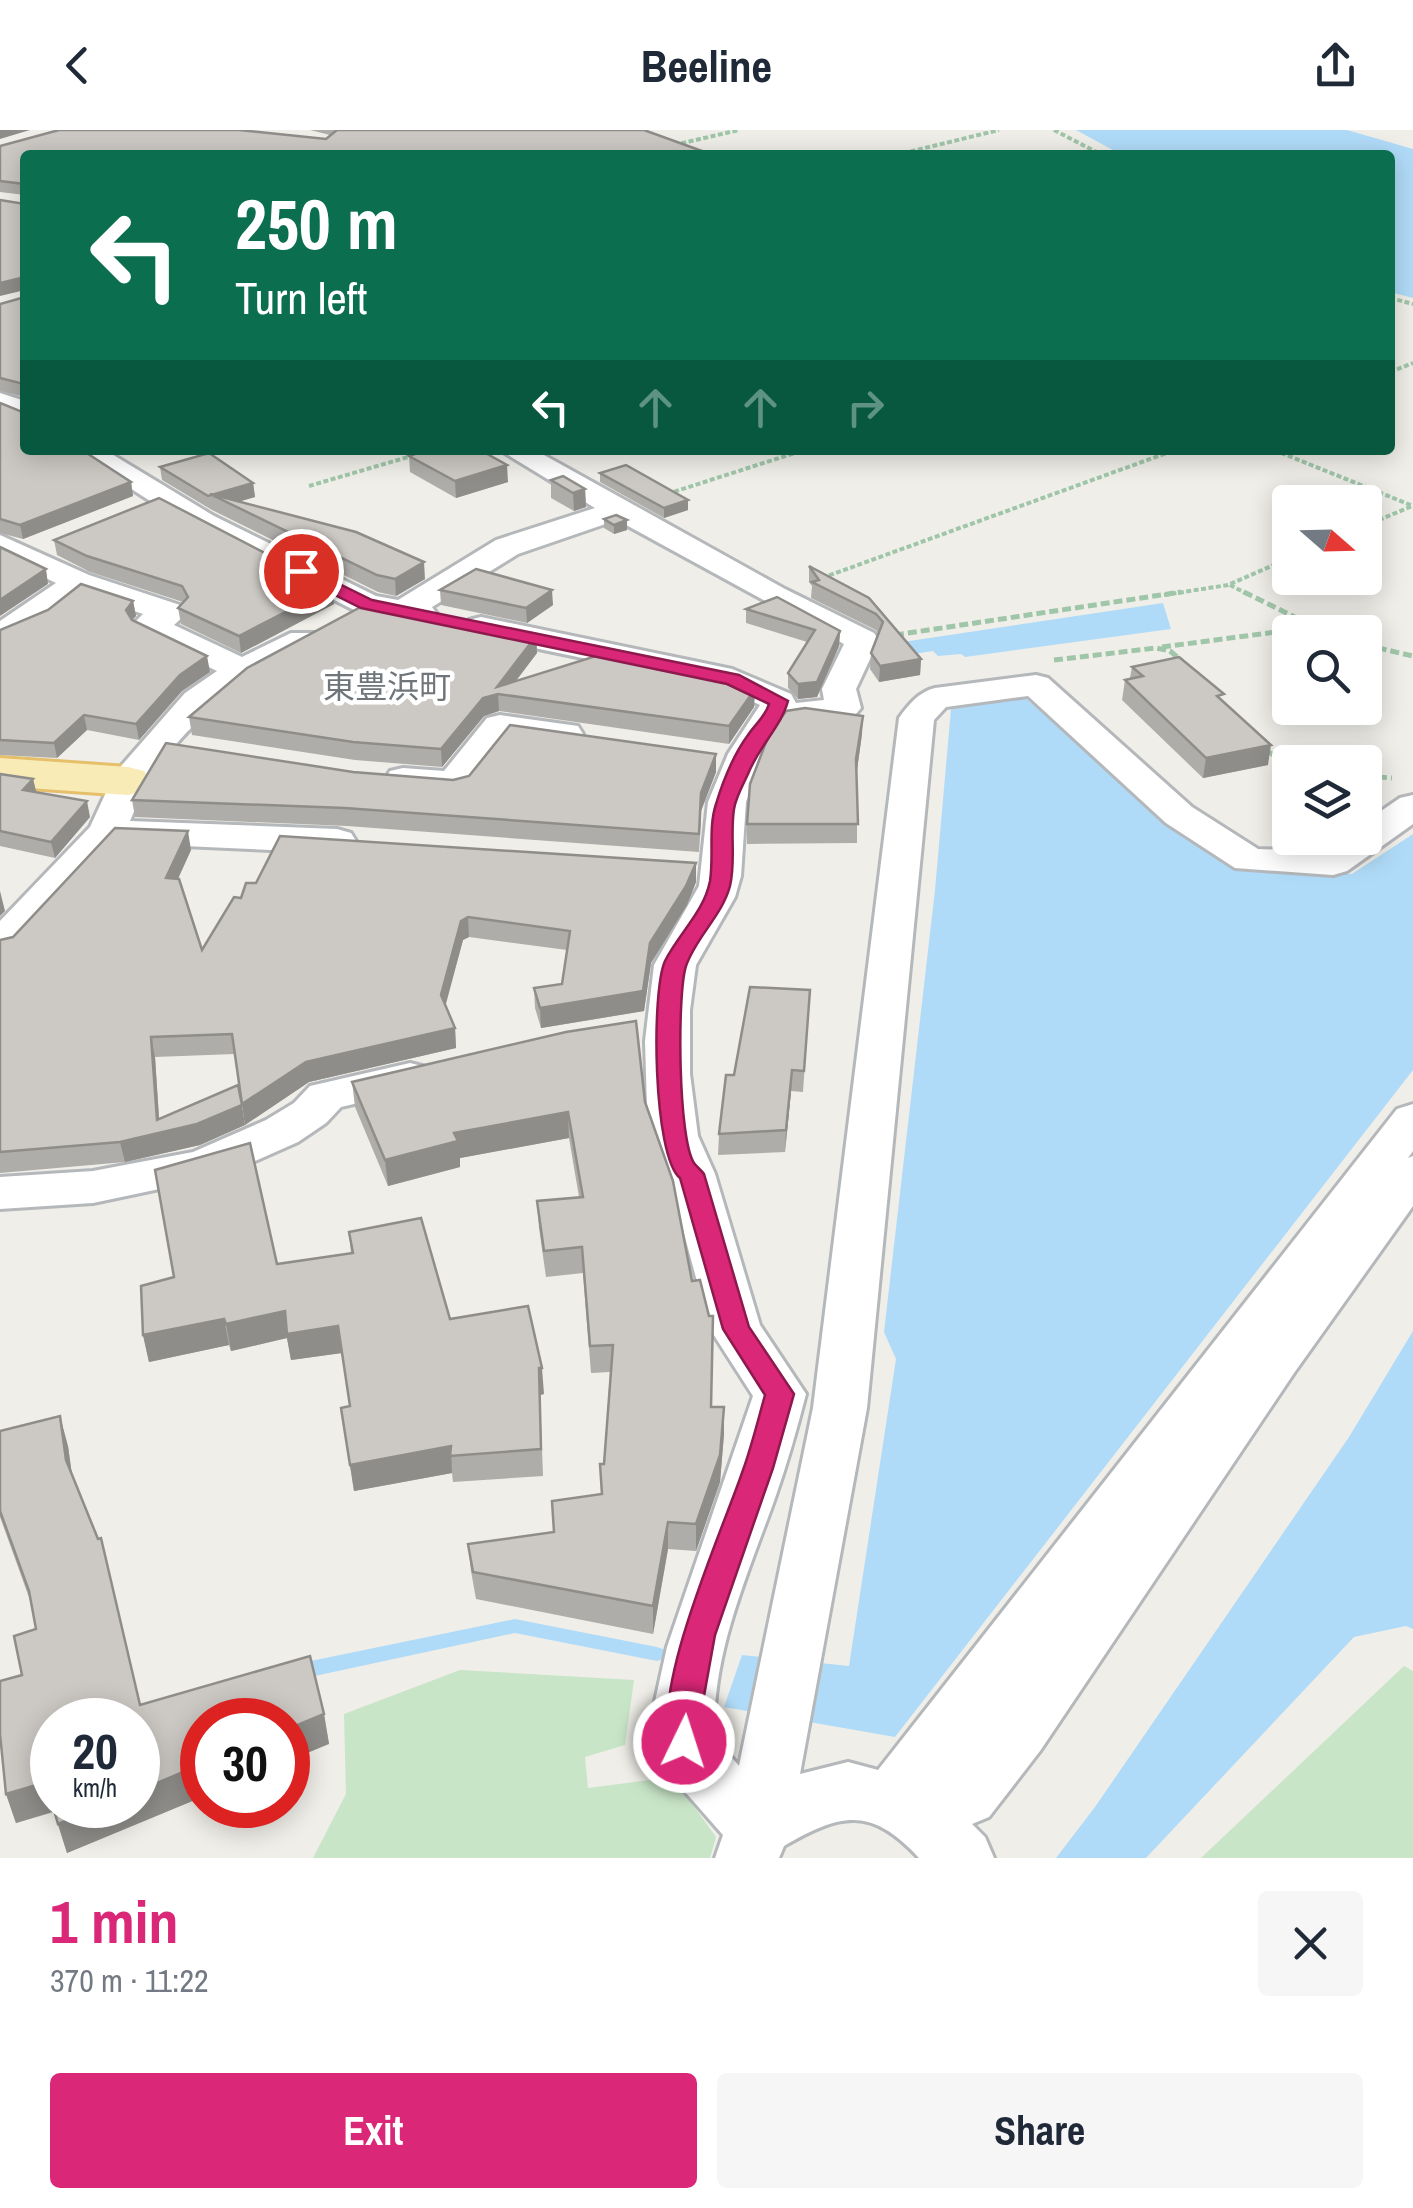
<!DOCTYPE html>
<meta charset="utf-8">
<style>
body{margin:0;font-family:"Archivo Narrow","Noto Sans JP",sans-serif;background:#f6f6f7;color:#1f2937;height:100vh;display:flex;flex-direction:column;font-size:38px;white-space:nowrap}
*{box-sizing:border-box;margin:0}
p{font-size:32px;color:#747a83}
.icon{flex:none;width:55px;height:55px;fill:none;stroke:currentColor;stroke-width:2;stroke-linecap:round;stroke-linejoin:round}
.map{position:relative;height:1728px;overflow:hidden}
.side{display:flex;flex-direction:column;background:#fff;flex:1}
.side>*{flex:none}
.guide{position:absolute;left:20px;top:20px;width:1375px;height:305px;border-radius:10px;box-shadow:0 5px 25px #0003;background:#0b6e4f;color:#fff;overflow:hidden}
.needle{width:65px;rotate:110deg}
.buttons{position:absolute;left:1272px;top:355px;display:grid;gap:20px}
.buttons a{display:grid;place-items:center;width:110px;height:110px;border-radius:10px;background:#fff;box-shadow:0 5px 25px #0003;font-size:50px}
.speed{position:absolute;left:30px;top:1568px;display:flex;gap:20px;font-size:50px;font-weight:700;text-align:center}
.speed>*{display:grid;place-content:center;width:130px;height:130px;border-radius:50%;background:#fff;box-shadow:0 5px 25px #0003;line-height:1}
.speed small{font-size:25px;font-weight:400}
.speed .limit{border:15px solid #d22;background:#fff;color:#111}
.pin{position:absolute;display:grid;place-items:center;width:85px;height:85px;color:#fff;margin:-42px;border:5px solid #fff;border-radius:50%;box-shadow:0 2px 10px #0007}
.me{position:absolute;width:110px;margin:-55px;rotate:4deg;stroke-linejoin:round;filter:drop-shadow(0 0 8px #0008)}
.turn{display:flex;align-items:center;gap:35px;height:210px;padding:0 50px;font-size:45px}
.turn .icon{width:130px;height:130px;stroke-width:2.5}
.turn b{display:block;font-size:70px;line-height:85px}
.lanes{display:flex;align-items:center;height:95px;padding:0 50px;background:#0003;justify-content:center;gap:50px;direction:ltr}
.lanes .off{opacity:.35}
.round{display:grid;place-items:center;flex:none;width:105px;height:105px;border-radius:10px;background:#f6f6f7}
.summary{display:flex;align-items:center;justify-content:space-between;height:170px;padding:0 50px}
h1{font-size:60px;font-weight:700;line-height:75px;color:#db2777}
.cta{display:flex;gap:20px;margin-top:auto;padding:20px 50px}
.cta a{flex:1;height:115px;border-radius:10px;background:#db2777;color:#fff;font-size:40px;font-weight:700;line-height:115px;text-align:center}
.cta a+a{background:#f6f6f7;color:#1f2937}
header{display:flex;justify-content:space-between;align-items:center;height:130px;padding:0 50px;background:#fff;font-size:45px;font-weight:700}
.map>svg:first-child{display:block}
.green{fill:#c8e5c7}
.water{fill:#b0dbf8}
.lines{fill:none;stroke-linecap:round;stroke-linejoin:round}
.stream{fill:#b0dbf8;fill-rule:evenodd}
.minor-casing{stroke:#b5b8bb;stroke-width:6}
.major-casing{stroke:#e6bf6b;stroke-width:6}
.path-far1{stroke:#a0c6aa;stroke-width:4;stroke-dasharray:5 2.5;stroke-linecap:butt}
.path{stroke:#a0c6aa;stroke-width:5;stroke-dasharray:9 4;stroke-linecap:butt}
.minor{fill:#fff;fill-rule:evenodd}
.major{fill:#f8ebb5;fill-rule:evenodd}
.wall{fill:#afada9}
.shaded-wall{fill:#8f8d89}
.building{fill:#ccc9c4;stroke:#8f8d89;stroke-width:2.5}
.route{fill:#db2777;stroke:#8e194d;stroke-width:2.5}
.labels{text-anchor:middle;stroke-width:9;stroke-linejoin:round;paint-order:stroke}
.quarter-label{font-size:32px;fill:#707579;stroke:#fff}
</style>
<header><svg class="icon" aria-label="back" viewBox="0 0 24 24"><path d="M15 5l-7 7 7 7"/></svg>Beeline<svg class="icon" aria-label="share" viewBox="0 0 24 24"><path d="M12 15V3M7 8l5-5 5 5M5 13v7h14v-7"/></svg></header>
<div class="map">
<svg width="1413" height="1728" viewBox="0 0 1413 1728">
<rect width="100%" height="100%" fill="#f0eee8"/>
<g class="green">
<path d="M1404 1536 1413 1541V1728H1201Z"/>
<path d="M460 1540 634 1550 625 1615 585 1627 588 1658 673 1647 716 1707 710 1728H313L346 1664 344 1584Z"/>
</g>
<g class="water">
<path d="M1076 0H1347L1413 19V168L1390 162V25H1122Z"/>
<path d="M1163 473 1171 499 965 527 961 524 938 526 933 521 867 531 869 517Z"/>
<path d="M1024 567 1169 689 1254 741 1352 744 1413 704V940L895 1607 724 1577 742 1525 849 1536 896 1229 884 1202 935 760 951 579Z"/>
<path d="M1413 1201V1499L1406 1496 1354 1507 1146 1728H1056L1095 1677 1349 1307Z"/>
</g>
<g class="lines">
<path class="stream" d="M515 1489 657 1517 663 1519 666 1524 663 1529 657 1531 515 1503 296 1550 290 1547 287 1542 290 1537 296 1534Z"/>
<defs>
<g id="minor">
<path d="M0 263 25 271V289L0 281Z"/>
<path d="M71 320H105L214 386 376 466 398 470 496 410 595 378 500 320H535L785 459 874 503 879 510 856 559 861 578 855 585 783 596 764 624 746 672 741 746 735 767 696 835 690 880V944L698 1006 715 1044 760 1195 806 1264C797 1299 787 1334 775 1368 748 1444 710 1527 715 1608L739 1636 813 1278 899 588C909 574 919 562 935 558L1036 545 1048 548 1192 677 1258 719 1324 721 1344 708H1365V692L1400 668 1413 665V694L1347 741 1333 745 1235 738 1166 693 1028 566 946 577 934 590 867 1278 800 1644 848 1632 878 1640 1397 979 1413 974V1021L1408 1028 1413 1026V1076L1294 1243 1040 1621 989 1687 972 1694 985 1707 994 1728H919C871 1676 841 1683 784 1716L779 1728H715L723 1705 666 1640 653 1610 652 1585 667 1517 753 1266 710 1199 668 1045 658 1030 647 977 645 911 654 835 699 756 708 672 728 624 760 575 722 557 481 507 469 504 465 497 469 490 481 487 732 539 791 564 796 573 824 570 822 559 844 514 617 390 518 424 432 477 437 484 433 491 421 494 356 481 192 398Z"/>
<path d="M0 405 89 445 183 476 187 483 174 495 242 527 291 503H315L320 510 315 517C230 559 167 600 130 691L337 699 351 703 356 711 351 719 337 723 117 713 15 824 0 827V791L90 697 115 643 185 563 217 541 136 502 132 495 143 484 83 464 49 491 0 515V491L56 453 0 426Z"/>
<path d="M500 585 578 596 583 604 578 612 565 615 509 608C497 624 484 646 469 659 453 672 409 662 390 657L385 649 390 641 403 638 444 641 487 588Z"/>
<path d="M410 933 426 937 432 947 426 957 341 977 326 993 298 1012 221 1046 93 1073 0 1079V1047L93 1041 193 1022 266 990 294 973 310 956Z"/>
</g>
<path id="major" d="M0 628 128 637 144 641 151 651 144 661 128 665 0 656Z"/>
</defs>
<use href="#minor" class="minor-casing"/>
<use href="#major" class="major-casing"/>
<g class="path-far1">
<path d="M1054 0 1102 25"/>
<path d="M674 15 739 0"/>
<path d="M896 25 999 0"/>
<path d="M1390 168 1413 174"/>
<path d="M1390 242 1413 233"/>
<path d="M1274 320 1413 376"/>
<path d="M309 356 432 320"/>
<path d="M667 364 804 320"/>
<path d="M1365 396 1412 376"/>
<path d="M822 448 1175 320"/>
<path d="M1230 455 1249 465"/>
<path d="M1164 465 1228 455 1290 428"/>
</g>
<g class="path">
<path d="M1244 462 1313 496"/>
<path d="M895 505 1181 462"/>
<path d="M1365 515 1413 526"/>
<path d="M1162 517 1314 497 1326 502"/>
<path d="M1054 530 1156 518 1170 521 1182 531"/>
<path d="M1266 620 1290 636"/>
<path d="M1365 646 1392 648"/>
</g>
<use href="#minor" class="minor"/>
<use href="#major" class="major"/>
</g>
<g class="wall">
<path d="M310 0H644L25 25V65L0 62V16L326 9 330 5Z"/>
<path d="M25 167V267L0 261V174Z"/>
<path d="M0 273 25 320 131 352 133 366 23 409 0 403Z"/>
<path d="M415 320H480L508 352 456 368 410 342 409 326 415 324Z"/>
<path d="M160 337 253 353 255 367 238 372 425 449 396 466 378 462 212 380 162 350Z"/>
<path d="M600 343 688 380 664 388 600 352Z"/>
<path d="M551 350 585 359 586 377 574 381 551 368Z"/>
<path d="M604 389 627 390V400L614 404 604 398Z"/>
<path d="M54 410 334 474 241 523 181 494 178 478 183 472 90 442 57 425Z"/>
<path d="M809 436 869 468 921 529 920 545 879 552 870 539 871 523 878 503 876 500 811 468 812 456 809 452Z"/>
<path d="M440 460 553 475 527 493 441 475Z"/>
<path d="M133 471 136 486 132 490 210 542 182 561 139 610 87 600 57 628 0 625V500Z"/>
<path d="M746 479 840 501 839 516 817 567 798 569 788 558V543L807 512 746 493Z"/>
<path d="M536 506 537 523 516 551 755 559 754 577 729 614 499 581 484 586 442 637 355 630 192 605 189 587Z"/>
<path d="M1132 537 1223 571 1268 635 1203 648 1122 570 1125 550 1130 548Z"/>
<path d="M862 604 857 640V713L747 714V694Z"/>
<path d="M353 642 453 650 716 642 701 681 699 722 347 696 135 687 132 670Z"/>
<path d="M0 644 33 649 36 662 90 687 55 728 0 716Z"/>
<path d="M191 720 178 749 202 820 241 768 696 752 687 775 651 833 644 881 541 898 535 878 534 858 562 854 567 820 469 807 463 810 445 875 455 898 456 918 309 952 245 995 235 924 155 927 159 988 245 995 200 1015 125 1032 0 1043V810L13 807Z"/>
<path d="M810 860 803 962 791 961 785 1022 718 1025 719 1004 734 945Z"/>
<path d="M352 952 645 972 712 1277 724 1304 720 1352 696 1421 668 1419 653 1504 476 1469 471 1441 468 1414 554 1402 601 1364 600 1334H604L610 1242 591 1243 583 1143 546 1147 539 1098 537 1071 579 1067 569 1008 460 1028V1037L388 1056 355 977Z"/>
<path d="M349 1102 450 1189 544 1264 540 1265 543 1346 453 1352 452 1343 354 1361 341 1278 350 1276 342 1223 291 1230 287 1208 231 1221 229 1215 149 1232 143 1205 277 1134 351 1123Z"/>
<path d="M0 1301 68 1316 72 1345 141 1575 324 1584 329 1614 202 1590V1667L67 1723 54 1682 16 1693 6 1664 22 1545 36 1499 31 1473 0 1387Z"/>
</g>
<g class="shaded-wall">
<path d="M0 0H30L0 9Z"/>
<path d="M25 147V160L0 166V153Z"/>
<path d="M507 335 508 352 456 368 455 351Z"/>
<path d="M131 352 133 366 23 409 20 395Z"/>
<path d="M253 353 255 367 230 374 212 365Z"/>
<path d="M585 359 586 377 574 381 573 363Z"/>
<path d="M688 370V380L664 388V378Z"/>
<path d="M627 390V400L614 404V395Z"/>
<path d="M424 432 425 449 396 466 395 449Z"/>
<path d="M46 439 48 454 0 486V470Z"/>
<path d="M332 458 334 474 241 523 239 506Z"/>
<path d="M552 460 553 475 527 493 526 478Z"/>
<path d="M133 471 136 486 128 494 126 480Z"/>
<path d="M840 501 839 516 817 567 798 569V554Z"/>
<path d="M536 506 537 523 505 565 498 564 499 581 484 586 442 637 441 619 483 568 497 557Z"/>
<path d="M207 526 210 542 182 561 139 610 136 594 180 545Z"/>
<path d="M921 529 920 545 879 552 880 536Z"/>
<path d="M755 559 754 577 729 614V596Z"/>
<path d="M84 585 87 600 57 628 54 613Z"/>
<path d="M863 586 862 604 856 647V629Z"/>
<path d="M1271 615 1268 635 1203 648 1206 628Z"/>
<path d="M716 624V642L701 681 699 722 701 663Z"/>
<path d="M33 649 37 665 23 660Z"/>
<path d="M87 671 90 687 55 728 51 712Z"/>
<path d="M188 701 191 720 169 768 166 748Z"/>
<path d="M696 733V752L687 775 651 833 644 881 541 898 540 878 650 813Z"/>
<path d="M0 761 5 781 0 786Z"/>
<path d="M468 787 469 807 463 810 443 885 441 865 461 791Z"/>
<path d="M455 898 456 918 309 952 245 995 242 974 306 932Z"/>
<path d="M151 907 155 927 160 1003 242 975 245 995 200 1015 125 1032 120 1012 157 990Z"/>
<path d="M792 940 791 961 785 1022 786 1000Z"/>
<path d="M568 982 569 1008 460 1028V1037L388 1056 385 1030 454 1003Z"/>
<path d="M285 1181 338 1196 342 1223 291 1230 287 1208 231 1221 226 1194Z"/>
<path d="M224 1189 229 1215 149 1232 143 1205Z"/>
<path d="M539 1238H542L544 1264 540 1265 543 1346Z"/>
<path d="M724 1277V1304L720 1352 696 1421V1394Z"/>
<path d="M60 1286 68 1316 74 1360 66 1330Z"/>
<path d="M451 1316 452 1343 354 1361 350 1335Z"/>
<path d="M668 1392V1419L653 1504V1476Z"/>
<path d="M324 1584 329 1614 288 1631V1599Z"/>
<path d="M202 1634V1667L67 1723 58 1694 104 1675H138V1661Z"/>
<path d="M46 1652 55 1681 16 1693 6 1664Z"/>
</g>
<g class="building">
<path d="M59 0H239L326 9 337 0H644L713 25H25V54L0 51V16Z"/>
<path d="M0 70 25 74V147L0 153Z"/>
<path d="M25 167V257L24 254 0 248V174Z"/>
<path d="M0 273 25 283V320H82L131 352 20 395 0 389Z"/>
<path d="M417 320H480L507 335 455 351 409 326 421 322Z"/>
<path d="M209 323 253 353 208 366 160 337Z"/>
<path d="M626 335 688 370 664 378 600 343Z"/>
<path d="M563 346 585 359 573 363 551 350Z"/>
<path d="M210 364 356 402 424 432 395 449 377 445Z"/>
<path d="M159 368 332 458 239 506 178 478 188 467 182 456 87 426 54 410Z"/>
<path d="M616 385 627 390 614 395 604 389Z"/>
<path d="M0 417 46 439 0 470Z"/>
<path d="M809 436 869 468 921 529 880 536 871 523 883 492 876 484 812 452 819 450Z"/>
<path d="M476 439 552 460 526 478 440 460Z"/>
<path d="M81 454 133 471 126 480 132 490 207 526 180 545 136 594 84 585 54 613 0 610V500L48 480Z"/>
<path d="M777 467 840 501 817 552 798 554 788 543 815 500 746 479Z"/>
<path d="M370 472 536 506 497 557 612 521 721 543 755 559 729 596 498 564 483 568 441 619 353 612 189 587 247 538Z"/>
<path d="M1179 527 1224 564 1217 566 1271 615 1206 628 1125 550 1143 546 1132 537Z"/>
<path d="M805 578 863 586 856 629 858 694H747L750 654 768 607 786 581Z"/>
<path d="M510 595 716 624 701 663 699 704 345 678 132 670 166 613 353 642 453 650 469 646Z"/>
<path d="M0 644 33 649 23 660 87 671 51 712 0 701Z"/>
<path d="M115 698 188 701 166 748 179 749 202 820 234 767 241 768 246 753H256L280 706 696 733 686 756 650 813 643 861 540 878 534 858 562 854 570 801 468 787 461 791 441 865 455 898 306 932 242 974 232 904 151 907 157 990 238 955 242 975 197 994 120 1012 0 1022V810L13 807Z"/>
<path d="M750 857 810 860 804 941 792 940 786 1000 719 1004 726 945H734Z"/>
<path d="M636 891 645 972 673 1051 692 1151 700 1150 709 1186H713L711 1277H724L720 1325 696 1394 668 1392 653 1476 473 1442 468 1414 554 1402 552 1371 602 1364 600 1334H604L613 1215 590 1216 582 1117 544 1121 537 1071 583 1067 568 982 454 1003 458 1011 385 1030 352 952 566 902Z"/>
<path d="M250 1013 277 1134 353 1123 349 1102 421 1088 450 1189 528 1176 542 1238H539L541 1319 450 1326 451 1316 350 1335 341 1278 350 1276 338 1196 287 1204 285 1181 226 1194 224 1189 143 1205 141 1156 174 1147 155 1040Z"/>
<path d="M60 1286 66 1330 98 1409 101 1408 140 1575 310 1526 324 1584 288 1599V1590H202V1634L138 1661V1590H52V1675H104L58 1694 46 1652 6 1664 0 1604V1551L22 1545 14 1506 36 1499 29 1461 0 1381V1301Z"/>
</g>
<path class="route" d="M295 438H307L372 470 739 545 788 571C781 597 759 616 748 644 743 655 736 667 734 679 730 704 736 731 730 756 722 786 696 807 686 836 677 864 678 1009 694 1033 697 1037 701 1040 704 1044L749 1197 794 1264 773 1338 715 1505 700 1588 701 1612 696 1623 684 1627 673 1623C646 1567 723 1400 743 1340 752 1315 758 1290 765 1265L723 1199 680 1048C653 1026 651 862 665 831 679 803 704 782 710 751 714 726 708 698 716 674 723 651 734 624 748 605 756 593 765 587 769 574L727 554 361 478 295 445Z"/>
<g class="labels">
<g class="quarter-label">
<text x="387" y="568">東豊浜町</text>
</g>
</g>
</svg>
<div class="buttons">
<a><svg class="needle" viewBox="-14 -14 28 28"><path d="M0-13l5 13h-10z" fill="#e53935"/><path d="M0 13l5-13h-10z" fill="#747a83"/></svg></a>
<a><svg class="icon" aria-label="search" viewBox="0 0 24 24"><circle cx="10" cy="10" r="6"/><path d="M15 15l6 6"/></svg></a>
<a><svg class="icon" aria-label="layers" viewBox="0 0 24 24"><path d="M12 4l9 5-9 5-9-5zM3 14l9 5 9-5"/></svg></a>
</div>
<div class="speed"><div>20<small>km/h</small></div><div class="limit">30</div></div>
<div class="pin" style="left:301px;top:441px;background:#d93025"><svg class="icon" aria-label="arrive" viewBox="0 0 24 24"><path d="M6 21V4h12l-3 4 3 4H6"/></svg></div>
<svg class="me" style="left:684px;top:1612px" viewBox="-20 -20 40 40"><circle r="17" fill="#db2777" stroke="#fff" stroke-width="3"/><path d="M0-11L8 9 0 5-8 9z" fill="#fff"/></svg>
<div class="guide">
<div class="turn"><svg class="icon" aria-label="left" viewBox="0 0 24 24"><path d="M17 20v-9H6M10 6l-5 5 5 5"/></svg><div><b>250 m</b>Turn left</div></div>
<div class="lanes"><svg class="icon" aria-label="left" viewBox="0 0 24 24"><path d="M17 20v-9H6M10 6l-5 5 5 5"/></svg><svg class="icon off" aria-label="ahead" viewBox="0 0 24 24"><path d="M12 20V5M6 11l6-6 6 6"/></svg><svg class="icon off" aria-label="ahead" viewBox="0 0 24 24"><path d="M12 20V5M6 11l6-6 6 6"/></svg><svg class="icon off" aria-label="right" viewBox="0 0 24 24"><path d="M7 20v-9h11M14 6l5 5-5 5"/></svg></div>
</div>
</div>
<section class="side">
<div class="summary"><div><h1>1 min</h1><p>370 m · 11:22</p></div><a class="round"><svg class="icon" aria-label="close" viewBox="0 0 24 24"><path d="M6 6l12 12M18 6L6 18"/></svg></a></div>
<div class="cta"><a>Exit</a><a>Share</a></div>
</section>
